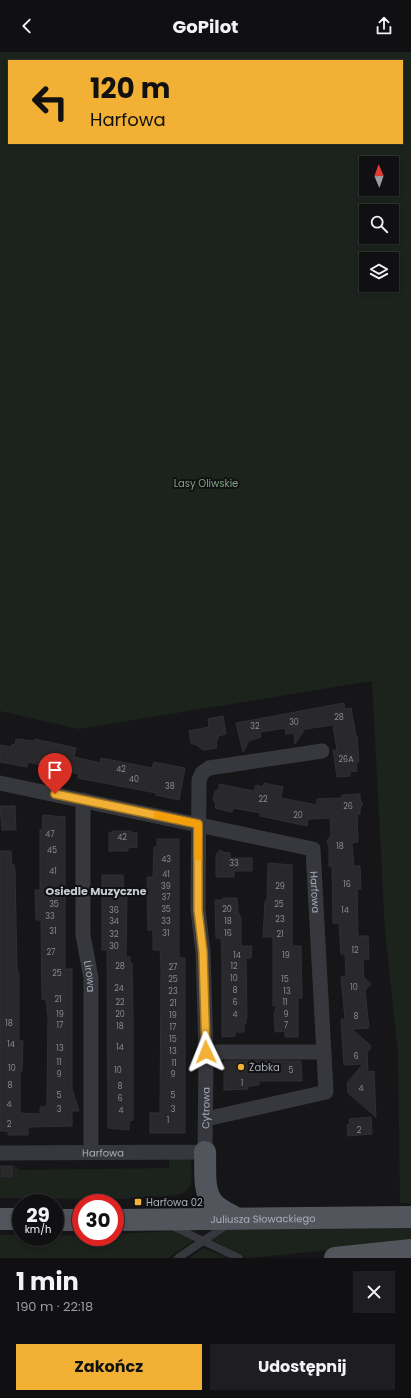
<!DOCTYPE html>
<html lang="pl">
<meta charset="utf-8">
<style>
body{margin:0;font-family:Poppins,sans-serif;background:#1e1e20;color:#f1f3f6;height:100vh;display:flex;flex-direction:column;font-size:15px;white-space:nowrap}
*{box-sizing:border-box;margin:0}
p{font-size:13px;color:#9c9d9f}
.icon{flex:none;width:22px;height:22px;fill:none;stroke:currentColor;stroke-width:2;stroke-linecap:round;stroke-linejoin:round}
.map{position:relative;height:1206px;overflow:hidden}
.side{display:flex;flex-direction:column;background:#101012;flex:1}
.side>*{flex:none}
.banner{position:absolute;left:8px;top:8px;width:395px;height:84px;border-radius:0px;box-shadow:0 2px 6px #0003,0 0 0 1px #303032;background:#f2b134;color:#111;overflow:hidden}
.needle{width:26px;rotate:358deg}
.fabs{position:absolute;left:359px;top:104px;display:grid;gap:8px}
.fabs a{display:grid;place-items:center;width:40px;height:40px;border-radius:0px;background:#101012;box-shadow:0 2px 6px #0003,0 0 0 1px #303032;font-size:20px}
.speed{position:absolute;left:12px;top:1142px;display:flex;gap:8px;font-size:20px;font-weight:700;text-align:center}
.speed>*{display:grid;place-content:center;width:52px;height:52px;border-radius:50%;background:#101012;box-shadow:0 2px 6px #0003,0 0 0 1px #303032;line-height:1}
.speed small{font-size:10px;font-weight:400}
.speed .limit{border:6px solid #d22;background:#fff;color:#111}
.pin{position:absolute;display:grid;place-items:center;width:34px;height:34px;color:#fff;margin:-41px -17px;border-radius:50% 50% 50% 0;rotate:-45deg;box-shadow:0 0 4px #0007}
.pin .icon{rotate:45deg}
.me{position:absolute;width:44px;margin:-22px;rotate:358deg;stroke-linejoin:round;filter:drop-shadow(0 0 3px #0008)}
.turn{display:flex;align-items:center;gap:14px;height:84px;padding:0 16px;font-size:18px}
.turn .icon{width:52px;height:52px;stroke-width:2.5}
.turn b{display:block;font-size:28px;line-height:34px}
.round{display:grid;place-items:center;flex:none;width:42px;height:42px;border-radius:0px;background:#1e1e20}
.head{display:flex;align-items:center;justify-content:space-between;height:68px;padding:0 16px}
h1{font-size:24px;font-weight:700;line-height:30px}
.button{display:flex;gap:8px;margin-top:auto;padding:8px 16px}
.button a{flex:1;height:46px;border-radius:0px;background:#f2b134;color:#111;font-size:16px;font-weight:700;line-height:46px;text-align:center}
.button a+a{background:#1e1e20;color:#f1f3f6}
header{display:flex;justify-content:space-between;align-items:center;height:52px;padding:0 16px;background:#101012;font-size:18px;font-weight:700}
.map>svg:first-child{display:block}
.green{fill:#1c231d;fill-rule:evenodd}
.building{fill:#29292c;stroke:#303034}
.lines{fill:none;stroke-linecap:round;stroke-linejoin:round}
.service{stroke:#37383d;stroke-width:8}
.minor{stroke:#37383d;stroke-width:15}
.primary{stroke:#53555c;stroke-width:22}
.route-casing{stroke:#9d7322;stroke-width:10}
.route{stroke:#f2b134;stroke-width:7}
.slow{stroke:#f59e0b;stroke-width:7}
.poi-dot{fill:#f2b134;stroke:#111113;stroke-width:1.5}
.labels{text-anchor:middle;stroke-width:4;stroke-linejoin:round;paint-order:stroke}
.number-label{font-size:8px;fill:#888b94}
.park-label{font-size:10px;fill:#7fa381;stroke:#111113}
.street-label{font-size:10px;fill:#a8adb8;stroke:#111113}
.poi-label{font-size:10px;fill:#a8adb8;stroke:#111113;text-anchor:start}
.neighbourhood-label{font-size:11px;font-weight:bold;fill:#c9ccd4;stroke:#111113}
</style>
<header><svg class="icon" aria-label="back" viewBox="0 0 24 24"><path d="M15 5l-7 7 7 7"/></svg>GoPilot<svg class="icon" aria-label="share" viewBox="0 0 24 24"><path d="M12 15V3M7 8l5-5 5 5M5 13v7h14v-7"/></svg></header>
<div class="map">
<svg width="411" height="1206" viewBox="0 0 411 1206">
<rect width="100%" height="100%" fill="#161618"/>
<g class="green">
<path d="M0 0H411V1151H400L398 1001 385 879 372 629 78 677 0 659ZM9 9H402V91H9ZM366 111H392V137H366ZM366 159H392V185H366ZM366 207H392V233H366Z"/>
<path d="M191 1106C191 1116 194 1129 188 1137 182 1148 139 1142 125 1147L0 1146V1126H12V1114H16L19 1118 169 1116V1107Z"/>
<path d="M411 1173V1190L248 1206 210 1187 229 1175Z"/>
<path d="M174 1179 193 1189 168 1206H0V1183H21V1185L81 1183V1185H115V1182Z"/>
<path d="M204 1196 227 1206H189Z"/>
</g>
<g class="building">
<path d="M344 651 345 657 351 656 356 684H357L359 710 356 711 357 719 350 720V724L337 725 333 698H337L333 673 305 677 295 692 294 681 286 682 285 676 260 680 261 685 249 689 243 700 236 671Z"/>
<path d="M223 664 226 682 218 684V688H216L217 696 203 698 195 692H191L189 679 209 675 208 667Z"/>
<path d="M16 687 34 689 35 687 76 696 74 705 101 711V706L152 716 154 710 185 716 179 748 156 743V741L78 726 79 722 28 710 27 715 0 710V693L12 695V692L15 693Z"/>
<path d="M264 731 283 735 281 746 317 753V747L342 746V743L360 742V748L363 752 360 756V762H357L358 790 352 791 354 814H360L361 837H357L358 884H368L369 907H363L364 926 371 932 365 938 369 976 352 977 370 993V997L367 1000 368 1020 374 1019 376 1065 348 1041 347 1031 363 1012 344 1013 341 967H345L341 925 346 924 345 902H341L339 871H333L332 814H329V795L327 789 331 783 330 766 308 767 307 774 260 764V761L233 756 232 760 215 756 216 751 213 748 215 739 219 737V732L254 739 256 733 263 735Z"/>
<path d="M0 754H15L16 778H2Z"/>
<path d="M43 763 65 765V917H72V1037L79 1059H72V1074L28 1075V1083H8V1079H0V799H11L12 813H14L15 819 17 917 19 923V989H23L22 1019H20V1061L40 1062V1055H46L47 1049 48 965 46 948 42 947 41 868H36L35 838H40V778H42Z"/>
<path d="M112 779H131V781H137V795L128 796V799H109V781H112Z"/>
<path d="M157 787H179V906H185V1081H150V1061H160L161 914 160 898H153V878H148L147 825H153L154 795H157Z"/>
<path d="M220 798 223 800 230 801V806H252V819H234V825H216V803Z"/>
<path d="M268 811 292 813V894H301L302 946H298V985H285V979L275 980 274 962 277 954H273V885H263L265 849H267Z"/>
<path d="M102 823H123L124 836 127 842 126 905H130V911H132L133 965V1068L129 1069V1078L108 1076 107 898H102Z"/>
<path d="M223 846H237L238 860 241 866V894H252L251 906H246L247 966H246V972H244V980H235V984L222 985V907L221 886H216L215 848H223Z"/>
<path d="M224 1009H301L302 1029H259V1033L248 1034V1037L224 1038Z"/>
<path d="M371 1065 372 1082 348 1084 347 1073H350L349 1067Z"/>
<rect x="1" y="1114" width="11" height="11"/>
</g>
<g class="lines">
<g class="service">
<path d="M172 1174 239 1206"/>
<path d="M178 1206 228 1172"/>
</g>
<g class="minor">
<path id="s1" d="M0 731 313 797 326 1040 206 1067"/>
<path id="s2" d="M83 748V883L91 926V1100"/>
<path d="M206 1000H324"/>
<path id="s3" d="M0 1101 205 1100 206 1000 203 900 198 858 199 728 202 721 209 716 322 699"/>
</g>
<g class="primary">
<path d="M205 1100C206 1116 202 1139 214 1152 220 1158 229 1162 236 1166"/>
<path d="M0 1167H21"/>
<path d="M55 1168H81"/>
<path id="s4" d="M115 1168 411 1165"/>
<path d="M335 1206 411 1198"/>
</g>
</g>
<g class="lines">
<defs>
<path id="route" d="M55 742 198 772V858L203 900 206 1000"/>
</defs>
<use href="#route" class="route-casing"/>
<use href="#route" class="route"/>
<path class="slow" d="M157 763 198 772V805"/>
</g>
<g class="poi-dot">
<circle cx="241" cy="1015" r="4"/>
<rect x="134" y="1146" width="8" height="8" rx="2"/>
</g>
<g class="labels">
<g class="number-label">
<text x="339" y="668">28</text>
<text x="294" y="673">30</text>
<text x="255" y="677">32</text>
<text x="346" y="710">26A</text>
<text x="121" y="720">42</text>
<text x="134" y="730">40</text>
<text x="170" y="737">38</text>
<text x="263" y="750">22</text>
<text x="348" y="757">26</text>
<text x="298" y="766">20</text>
<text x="50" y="785">47</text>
<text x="122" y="788">42</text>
<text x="340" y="797">18</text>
<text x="52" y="801">45</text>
<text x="166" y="810">43</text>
<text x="234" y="814">33</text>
<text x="53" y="822">41</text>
<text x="166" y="825">41</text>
<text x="347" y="835">16</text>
<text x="166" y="837">39</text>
<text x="280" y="837">29</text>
<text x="166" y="848">37</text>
<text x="54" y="855">35</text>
<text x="279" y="855">25</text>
<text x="166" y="860">35</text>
<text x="227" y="860">20</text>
<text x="114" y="861">36</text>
<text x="345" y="861">14</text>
<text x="50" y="867">33</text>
<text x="280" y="870">23</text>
<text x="114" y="872">34</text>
<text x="166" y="872">33</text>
<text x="228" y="872">18</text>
<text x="53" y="882">31</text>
<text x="166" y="884">31</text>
<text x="228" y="884">16</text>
<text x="114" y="885">32</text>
<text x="280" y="885">21</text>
<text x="114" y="897">30</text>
<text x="355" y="901">12</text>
<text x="51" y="903">27</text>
<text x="237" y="906">14</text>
<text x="286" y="906">19</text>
<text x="120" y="917">28</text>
<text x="234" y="917">12</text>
<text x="173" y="918">27</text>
<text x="57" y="924">25</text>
<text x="234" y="929">10</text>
<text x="173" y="930">25</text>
<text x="285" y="930">15</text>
<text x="354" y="938">10</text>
<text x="119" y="939">24</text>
<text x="235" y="941">8</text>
<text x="173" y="942">23</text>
<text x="287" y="942">13</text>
<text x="58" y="950">21</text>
<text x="120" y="953">22</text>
<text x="235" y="953">6</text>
<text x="285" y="953">11</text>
<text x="173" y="954">21</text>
<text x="60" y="965">19</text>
<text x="120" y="965">20</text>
<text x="235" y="965">4</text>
<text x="286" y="965">9</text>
<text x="173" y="966">19</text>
<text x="356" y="967">8</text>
<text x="9" y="974">18</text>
<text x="60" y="976">17</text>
<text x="286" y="976">7</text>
<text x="120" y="977">18</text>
<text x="173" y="978">17</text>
<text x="173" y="990">15</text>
<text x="11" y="995">14</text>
<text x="120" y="998">14</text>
<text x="60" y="999">13</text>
<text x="173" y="1002">13</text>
<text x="356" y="1007">6</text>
<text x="59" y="1013">11</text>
<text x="174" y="1014">11</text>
<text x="12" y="1019">10</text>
<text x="118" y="1021">10</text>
<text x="291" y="1021">5</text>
<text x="59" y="1025">9</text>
<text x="173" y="1025">9</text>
<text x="242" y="1034">1</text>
<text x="10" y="1036">8</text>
<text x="120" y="1037">8</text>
<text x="361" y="1039">4</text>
<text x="59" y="1046">5</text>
<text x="173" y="1046">5</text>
<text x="120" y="1049">6</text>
<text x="9" y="1055">4</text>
<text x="59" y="1060">3</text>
<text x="173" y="1060">3</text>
<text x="121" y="1061">4</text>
<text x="168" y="1071">1</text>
<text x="9" y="1075">2</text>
<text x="359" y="1081">2</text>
</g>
<g class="park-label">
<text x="206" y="435">Lasy Oliwskie</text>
</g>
<g class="street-label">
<text dy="4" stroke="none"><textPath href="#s1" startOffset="363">Harfowa</textPath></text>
<text dy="4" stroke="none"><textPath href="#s2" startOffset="177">Lirowa</textPath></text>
<text dy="4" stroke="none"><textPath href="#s3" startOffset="249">Cytrowa</textPath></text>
<text dy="4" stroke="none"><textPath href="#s3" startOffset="103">Harfowa</textPath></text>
<text dy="4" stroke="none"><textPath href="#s4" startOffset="148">Juliusza Słowackiego</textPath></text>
</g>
<g class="poi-label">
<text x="249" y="1019">Żabka</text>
<text x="146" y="1154">Harfowa 02</text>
</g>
<g class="neighbourhood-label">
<text x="96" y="843">Osiedle Muzyczne</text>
</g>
</g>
</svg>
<div class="fabs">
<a><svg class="needle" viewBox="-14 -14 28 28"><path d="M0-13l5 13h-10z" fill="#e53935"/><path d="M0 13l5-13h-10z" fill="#9c9d9f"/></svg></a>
<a><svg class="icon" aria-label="search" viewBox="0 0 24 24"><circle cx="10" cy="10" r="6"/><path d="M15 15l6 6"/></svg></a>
<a><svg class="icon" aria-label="layers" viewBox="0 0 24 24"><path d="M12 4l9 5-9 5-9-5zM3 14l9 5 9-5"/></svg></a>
</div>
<div class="speed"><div>29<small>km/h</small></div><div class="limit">30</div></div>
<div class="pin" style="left:55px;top:742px;background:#d93025"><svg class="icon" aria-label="arrive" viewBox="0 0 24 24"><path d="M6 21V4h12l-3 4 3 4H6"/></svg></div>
<svg class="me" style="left:206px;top:1000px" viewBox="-20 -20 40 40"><path d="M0-17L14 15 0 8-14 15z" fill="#f2b134" stroke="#fff" stroke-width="4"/></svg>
<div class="banner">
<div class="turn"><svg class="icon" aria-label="left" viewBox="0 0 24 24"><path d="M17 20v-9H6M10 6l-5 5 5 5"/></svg><div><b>120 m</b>Harfowa</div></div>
</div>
</div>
<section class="side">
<div class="head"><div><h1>1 min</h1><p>190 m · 22:18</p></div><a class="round"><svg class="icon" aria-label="close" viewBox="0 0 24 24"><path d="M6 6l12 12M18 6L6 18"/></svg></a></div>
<div class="button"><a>Zakończ</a><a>Udostępnij</a></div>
</section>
